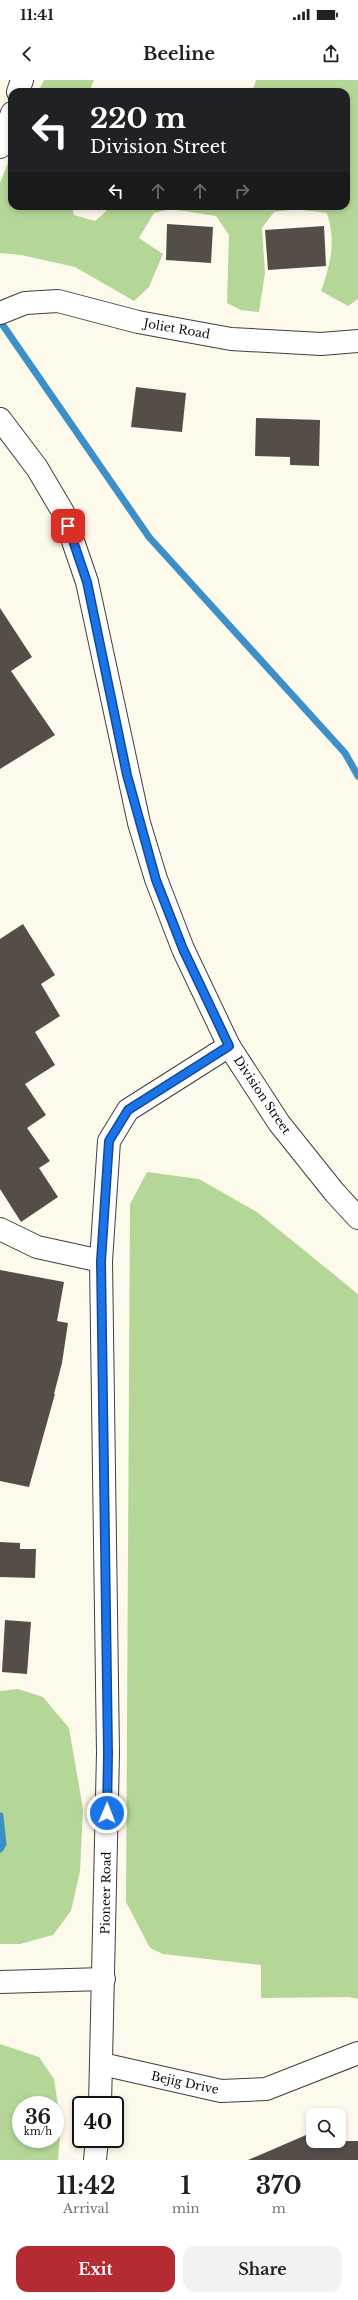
<!DOCTYPE html>
<style>
body{margin:0;font-family:"Libre Baskerville",serif;background:#f2f2f2;color:#202124;height:100vh;display:flex;flex-direction:column;font-size:15px;white-space:nowrap}
*{box-sizing:border-box;margin:0}
p{font-size:13px;color:#757577}
.icon{flex:none;width:22px;height:22px;fill:none;stroke:currentColor;stroke-width:2;stroke-linecap:round;stroke-linejoin:round}
.map{position:relative;height:2080px;overflow:hidden}
.sheet{display:flex;flex-direction:column;background:#fff;flex:1}
.sheet>*{flex:none}
.guide{position:absolute;left:8px;top:8px;width:342px;height:122px;border-radius:12px;box-shadow:0 2px 6px #0003;background:#202124;color:#fff;overflow:hidden}
.tools{position:absolute;left:306px;top:2028px;display:grid;gap:8px}
.tools a{display:grid;place-items:center;width:40px;height:40px;border-radius:8px;background:#fff;box-shadow:0 2px 6px #0003;font-size:20px}
.speed{position:absolute;left:12px;top:2016px;display:flex;gap:8px;font-size:20px;font-weight:700;text-align:center}
.speed>*{display:grid;place-content:center;width:52px;height:52px;border-radius:50%;background:#fff;box-shadow:0 2px 6px #0003;line-height:1}
.speed small{font-size:10px;font-weight:400}
.speed .limit{border:2px solid #111;border-radius:6px;background:#fff;color:#111}
.pin{position:absolute;display:grid;place-items:center;width:34px;height:34px;color:#fff;margin:-17px;border-radius:8px;box-shadow:0 2px 6px #0006}
.me{position:absolute;width:44px;margin:-22px;rotate:1deg;stroke-linejoin:round;filter:drop-shadow(0 0 3px #0008)}
.turn{display:flex;align-items:center;gap:14px;height:84px;padding:0 16px;font-size:18px}
.turn .icon{width:52px;height:52px;stroke-width:2.5}
.turn b{display:block;font-size:28px;line-height:34px}
.lanes{display:flex;align-items:center;height:38px;padding:0 16px;background:#0003;justify-content:center;gap:20px;direction:ltr}
.lanes .off{opacity:.35}
.eta{display:flex;justify-content:space-evenly;align-items:center;height:68px;text-align:center}
.eta b{font-size:24px;font-weight:800;line-height:28px}
.primary-button{display:flex;gap:8px;margin-top:auto;padding:8px 16px}
.primary-button a{flex:1;height:46px;border-radius:12px;background:#b62a31;color:#fff;font-size:16px;font-weight:800;line-height:46px;text-align:center}
.primary-button a+a{background:#f2f2f2;color:#202124}
.status{display:flex;justify-content:space-between;align-items:center;height:28px;padding:0 20px;background:#fff;direction:ltr}
.status svg{height:11px;fill:currentColor}
header{display:flex;justify-content:space-between;align-items:center;height:52px;padding:0 16px;background:#fff;font-size:18px;font-weight:800}
.map>svg:first-child{display:block}
.forest{fill:#b4d797;fill-rule:evenodd}
.lines{fill:none;stroke-linecap:round;stroke-linejoin:round}
.stream{stroke:#3c90c7;stroke-width:7}
.building{fill:#544d48}
.minor-casing{stroke:#3f3f3f;stroke-width:24}
.minor{stroke:#fff;stroke-width:22}
.route-casing{stroke:#114b97;stroke-width:10}
.route{stroke:#1a73e8;stroke-width:7}
.labels{text-anchor:middle;stroke-width:4;stroke-linejoin:round;paint-order:stroke}
.street-label{font-size:12px;fill:#0c0c0c;stroke:#fff}
</style>
<div class="status"><b>11:41</b><svg viewBox="0 0 49 12"><path d="M0 12V9h3v3zM5 12V6h3v6zM10 12V3h3v9zM15 12V0h3v12zM26 1h20v11H26zM47 4h2v5h-2z"/></svg></div>
<header><svg class="icon" aria-label="back" viewBox="0 0 24 24"><path d="M15 5l-7 7 7 7"/></svg>Beeline<svg class="icon" aria-label="share" viewBox="0 0 24 24"><path d="M12 15V3M7 8l5-5 5 5M5 13v7h14v-7"/></svg></header>
<div class="map">
<svg width="358" height="2080" viewBox="0 0 358 2080">
<rect width="100%" height="100%" fill="#fefaeb"/>
<g class="forest">
<path d="M44 0H94L89 12H38Z"/>
<path d="M256 0H358V219L348 226 321 211C331 183 336 162 327 133L296 129 274 132 262 148 265 193 259 232 241 230 227 223 229 155 216 136 171 129 154 133 139 158 163 174 149 207 134 221 75 187 21 175 0 173V103L12 73V126H72L74 135 95 141 112 126H346V12H252Z"/>
<path d="M147 1092 199 1099 257 1132 358 1214V1919L349 1917 261 1918V1885L163 1874 150 1868 126 1822 130 1124Z"/>
<path d="M18 1609 43 1617 69 1648 83 1729 80 1791 71 1831 53 1855 20 1864H0V1611Z"/>
<path d="M0 1964 39 1977 54 1999 61 2045 58 2080H0ZM21 2025H55V2059H21Z"/>
</g>
<g class="lines">
<g class="stream">
<path d="M0 241 149 457 345 673 358 696"/>
<path d="M0 1736 3 1764 0 1769"/>
</g>
</g>
<g class="building">
<path d="M167 144 213 147 211 183 166 180Z"/>
<path d="M324 146 326 186 268 190 265 150Z"/>
<path d="M136 307 186 313 182 352 131 347Z"/>
<path d="M256 338 320 340 319 386 290 385V377L255 376Z"/>
<path d="M0 528 32 577 11 591 55 655 0 689Z"/>
<path d="M23 844 55 895 41 904 60 936 35 952 55 985 25 1004 46 1035 27 1048 50 1081 39 1088 58 1117 21 1142 0 1109V859Z"/>
<path d="M0 1190 64 1202 57 1241 68 1243 62 1283 54 1314H55L29 1407 0 1401Z"/>
<path d="M0 1462 20 1463V1469H36L35 1498 0 1497Z"/>
<path d="M5 1540 31 1542 27 1594 2 1592Z"/>
<path d="M313 2052V2061H358V2080H248Z"/>
</g>
<g class="lines">
<defs>
<g id="minor">
<path d="M18 12 22 0"/>
<path d="M0 67 12 33"/>
<path d="M0 233 25 223 58 221 138 242 231 259 321 264 358 261"/>
<path d="M0 339 37 388 63 432 87 502 139 743 156 799 183 869 229 966 279 1043 335 1113 358 1138"/>
<path d="M0 1149 37 1167 101 1181"/>
<path d="M0 1902 104 1899"/>
<path d="M102 1984 221 2011 266 2009 358 1973"/>
<path d="M100 2025 108 1673 101 1181 109 1061 128 1030 229 966"/>
<path d="M95 2080 97 2059"/>
</g>
</defs>
<use href="#minor" class="minor-casing"/>
<use href="#minor" class="minor"/>
</g>
<g class="lines">
<defs>
<path id="route" d="M68 446 87 502 127 695 156 800 183 869 229 966 128 1030 109 1061 101 1181 108 1673 107 1733"/>
</defs>
<use href="#route" class="route-casing"/>
<use href="#route" class="route"/>
</g>
<g class="labels">
<g class="street-label">
<text transform="translate(177 249) rotate(10)" y="4">Joliet Road</text>
<text transform="translate(262 1015) rotate(56)" y="4">Division Street</text>
<text transform="translate(106 1813) rotate(-89)" y="4">Pioneer Road</text>
<text transform="translate(185 2003) rotate(12)" y="4">Bejig Drive</text>
</g>
</g>
</svg>
<div class="tools">
<a><svg class="icon" aria-label="search" viewBox="0 0 24 24"><circle cx="10" cy="10" r="6"/><path d="M15 15l6 6"/></svg></a>
</div>
<div class="speed"><div>36<small>km/h</small></div><div class="limit">40</div></div>
<div class="pin" style="left:68px;top:446px;background:#d93025"><svg class="icon" aria-label="arrive" viewBox="0 0 24 24"><path d="M6 21V4h12l-3 4 3 4H6"/></svg></div>
<svg class="me" style="left:107px;top:1733px" viewBox="-20 -20 40 40"><circle r="17" fill="#1a73e8" stroke="#fff" stroke-width="3"/><path d="M0-11L8 9 0 5-8 9z" fill="#fff"/></svg>
<div class="guide">
<div class="turn"><svg class="icon" aria-label="left" viewBox="0 0 24 24"><path d="M17 20v-9H6M10 6l-5 5 5 5"/></svg><div><b>220 m</b>Division Street</div></div>
<div class="lanes"><svg class="icon" aria-label="left" viewBox="0 0 24 24"><path d="M17 20v-9H6M10 6l-5 5 5 5"/></svg><svg class="icon off" aria-label="ahead" viewBox="0 0 24 24"><path d="M12 20V5M6 11l6-6 6 6"/></svg><svg class="icon off" aria-label="ahead" viewBox="0 0 24 24"><path d="M12 20V5M6 11l6-6 6 6"/></svg><svg class="icon off" aria-label="right" viewBox="0 0 24 24"><path d="M7 20v-9h11M14 6l5 5-5 5"/></svg></div>
</div>
</div>
<section class="sheet">
<div class="eta">
<div><b>11:42</b><p>Arrival</p></div>
<div><b>1</b><p>min</p></div>
<div><b>370</b><p>m</p></div>
</div>
<div class="primary-button"><a>Exit</a><a>Share</a></div>
</section>
